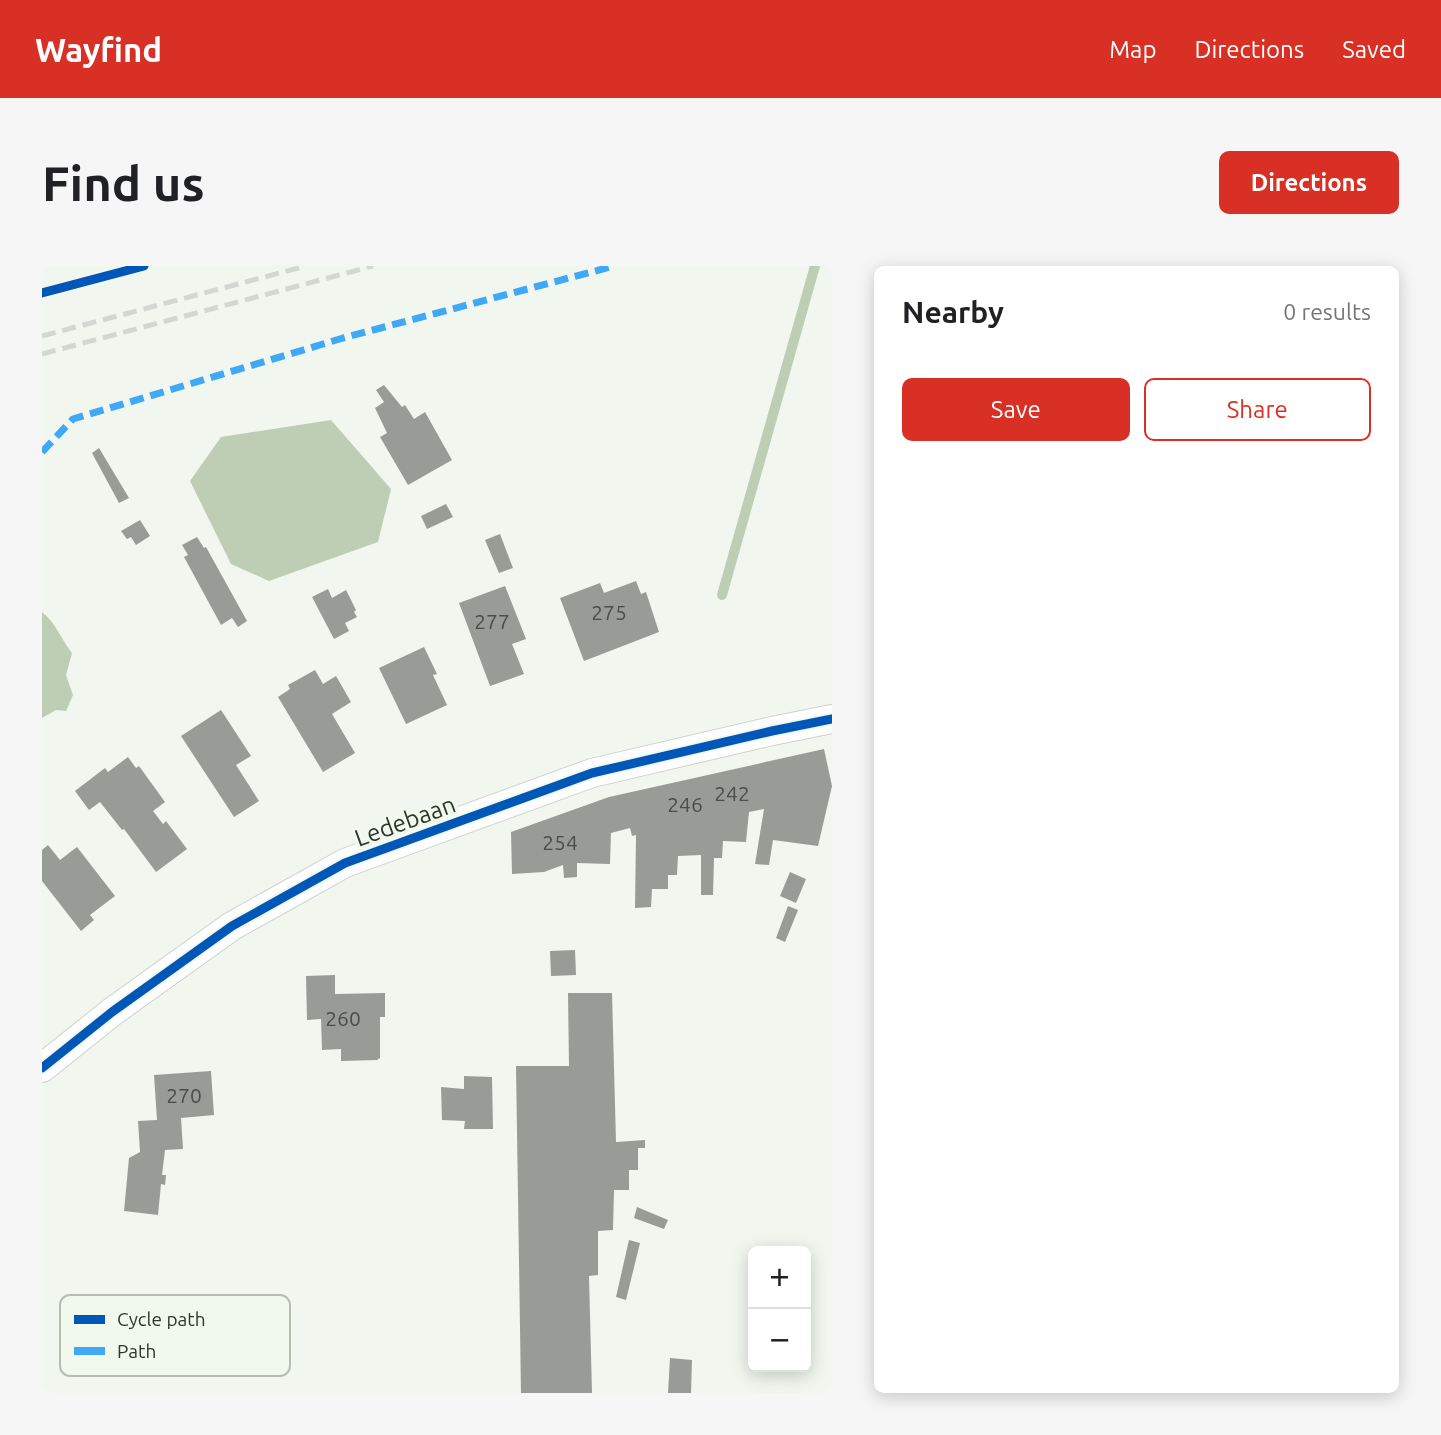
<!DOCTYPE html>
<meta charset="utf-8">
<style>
:root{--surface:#fff;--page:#f6f6f6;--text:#202124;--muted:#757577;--line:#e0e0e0;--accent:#d93025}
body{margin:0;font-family:Ubuntu,sans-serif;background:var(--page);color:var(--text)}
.controls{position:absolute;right:21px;bottom:21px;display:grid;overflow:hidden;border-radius:10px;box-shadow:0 4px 18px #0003}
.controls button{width:63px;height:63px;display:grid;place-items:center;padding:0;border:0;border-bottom:2px solid var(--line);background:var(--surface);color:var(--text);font:35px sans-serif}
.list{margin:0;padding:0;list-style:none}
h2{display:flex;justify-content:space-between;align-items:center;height:91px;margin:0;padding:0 28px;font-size:30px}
h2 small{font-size:23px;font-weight:400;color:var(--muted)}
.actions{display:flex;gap:14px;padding:21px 28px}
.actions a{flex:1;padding:16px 0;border:2px solid var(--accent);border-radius:10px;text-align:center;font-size:24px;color:var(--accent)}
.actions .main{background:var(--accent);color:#fff}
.map{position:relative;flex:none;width:790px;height:1127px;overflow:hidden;border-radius:10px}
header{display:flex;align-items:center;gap:42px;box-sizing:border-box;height:98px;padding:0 35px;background:var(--accent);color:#fff}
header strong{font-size:33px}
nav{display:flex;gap:38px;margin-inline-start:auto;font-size:24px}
.intro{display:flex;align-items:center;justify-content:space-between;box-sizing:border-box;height:168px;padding:0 42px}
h1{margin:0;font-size:49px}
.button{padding:18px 32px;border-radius:10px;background:var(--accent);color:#fff;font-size:24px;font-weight:700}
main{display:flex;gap:42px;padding:0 42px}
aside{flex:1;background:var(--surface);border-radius:10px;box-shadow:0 4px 18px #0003}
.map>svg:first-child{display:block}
</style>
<header>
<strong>Wayfind</strong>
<nav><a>Map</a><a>Directions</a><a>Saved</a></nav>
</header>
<div class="intro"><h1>Find us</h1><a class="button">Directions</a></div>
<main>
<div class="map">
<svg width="790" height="1127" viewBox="0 0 790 1127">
<rect width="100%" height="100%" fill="#f1f6ef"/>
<g fill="#beceb4">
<path d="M289 154 349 223 336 276 227 315 189 298 148 215 179 171Z"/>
<path d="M0 346C14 357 19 373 30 387L24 409 31 429 24 445 14 444 0 452Z"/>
</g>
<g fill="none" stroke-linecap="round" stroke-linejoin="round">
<path stroke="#beceb4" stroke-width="10" d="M680 329 773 0"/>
</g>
<g fill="#989c97">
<path d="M342 119 360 141 363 139 372 153 383 146 410 194 366 219 338 171 345 167 333 142 342 136 334 124Z"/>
<path d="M57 182 87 232 77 237 50 187Z"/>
<path d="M404 238 411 251 385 263 379 250Z"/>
<path d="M98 254 108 270 94 279 89 271 85 273 79 265Z"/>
<path d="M458 268 471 302 457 307 443 274Z"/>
<path d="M155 271 162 282 164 281 205 355 196 361 190 352 179 359 142 291 146 289 140 279Z"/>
<path d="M594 315 599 328 604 326 617 366 542 395 518 332 558 317 562 327Z"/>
<path d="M463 320 484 373 470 378 482 408 448 420 417 337Z"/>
<path d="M286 323 290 332 304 324 314 344 312 346 315 351 303 357 307 365 292 373 270 331Z"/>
<path d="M382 381 395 408 391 409 405 439 364 458 337 402Z"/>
<path d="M273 404 281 418 294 410 309 436 290 448 313 487 281 506 236 431 248 423 246 419Z"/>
<path d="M179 444 209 490 194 499 217 535 192 551 139 470Z"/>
<path d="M782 483 790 520 776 580 731 574 727 599 713 598 722 543 707 546 704 576 681 575 680 592H672L671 629H659V589L636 590 635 609H626V623H610L609 641 593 642 594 569 590 570 588 562 569 567 568 598 535 597V611L522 612 521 599 502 606 470 608 469 566 567 531Z"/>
<path d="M86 491 94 502 97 500 123 536 111 545 121 558 124 555 145 583 114 606 82 563 80 564 58 536 47 544 33 525 63 502 66 506Z"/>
<path d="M6 579 18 594 35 581 73 630 48 649 52 654 39 665 0 615V584Z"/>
<path d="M748 606 764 613 754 637 738 630Z"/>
<path d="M746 640 756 644 743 676 734 672Z"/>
<path d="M533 684 534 709 509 710 508 685Z"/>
<path d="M293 709V728L343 727V751H338V792L335 794 299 795V783L280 784 279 753 265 754 264 710Z"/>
<path d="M526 727H570L574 876 603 874V882H596V904H587V924H572L571 964 556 965V1009L547 1010 550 1127H479L474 800H527Z"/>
<path d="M169 805 172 849 139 852 141 883 123 884 120 909H124L123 919 119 918 116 949 82 945 87 892 98 886 96 855 115 854 112 809Z"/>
<path d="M422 810 450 811 451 863H422L423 855 400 854 399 821 422 823Z"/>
<path d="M595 941 626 954 622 963 592 952Z"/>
<path d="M587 974 598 977 584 1034 574 1031Z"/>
<path d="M628 1092 650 1094 649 1127H626Z"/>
</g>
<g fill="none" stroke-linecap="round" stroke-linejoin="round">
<g stroke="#ced2cd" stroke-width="30">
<path id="street" d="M0 802 70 746 190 660 303 597 550 507 730 465 790 453"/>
</g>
<use href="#street" stroke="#fdfefd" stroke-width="28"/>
<g stroke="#d4d6d3" stroke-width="5" stroke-dasharray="14 7" stroke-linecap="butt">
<path d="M0 70 264 0"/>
<path d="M0 88 331 0"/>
</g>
<path stroke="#3fa9f5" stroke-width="7" stroke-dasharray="14 7" stroke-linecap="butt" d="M0 186 31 153 301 72 572 0"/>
<g stroke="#f0f9ec" stroke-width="13">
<g id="cycleway">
<path d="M0 27 102 0"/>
<path d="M0 802 70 746 190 660 303 597 550 507 730 465 790 453"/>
</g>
</g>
<use href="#cycleway" stroke="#0057b8" stroke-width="9"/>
</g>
<g text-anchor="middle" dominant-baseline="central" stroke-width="7" stroke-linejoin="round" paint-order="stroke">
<g font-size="21" fill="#4a4d48">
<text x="567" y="346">275</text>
<text x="450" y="355">277</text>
<text x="690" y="527">242</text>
<text x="643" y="538">246</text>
<text x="518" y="576">254</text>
<text x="301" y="752">260</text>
<text x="142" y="829">270</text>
</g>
<g font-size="24" fill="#30332e" stroke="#f0f9ec">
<text transform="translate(363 555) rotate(-20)">Ledebaan</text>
</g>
</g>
<rect x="18" y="1029" width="230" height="81" rx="10" fill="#f0f9ec" stroke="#b6beb3" stroke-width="2"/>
<rect x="32" y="1049" width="31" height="9" fill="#0057b8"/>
<rect x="32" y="1081" width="31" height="8" fill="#3fa9f5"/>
<g font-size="19" fill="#30332e">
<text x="75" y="1060">Cycle path</text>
<text x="75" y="1092">Path</text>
</g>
</svg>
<div class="controls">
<button>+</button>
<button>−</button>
</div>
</div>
<aside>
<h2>Nearby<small>0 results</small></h2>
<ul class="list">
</ul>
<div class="actions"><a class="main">Save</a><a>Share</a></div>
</aside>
</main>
